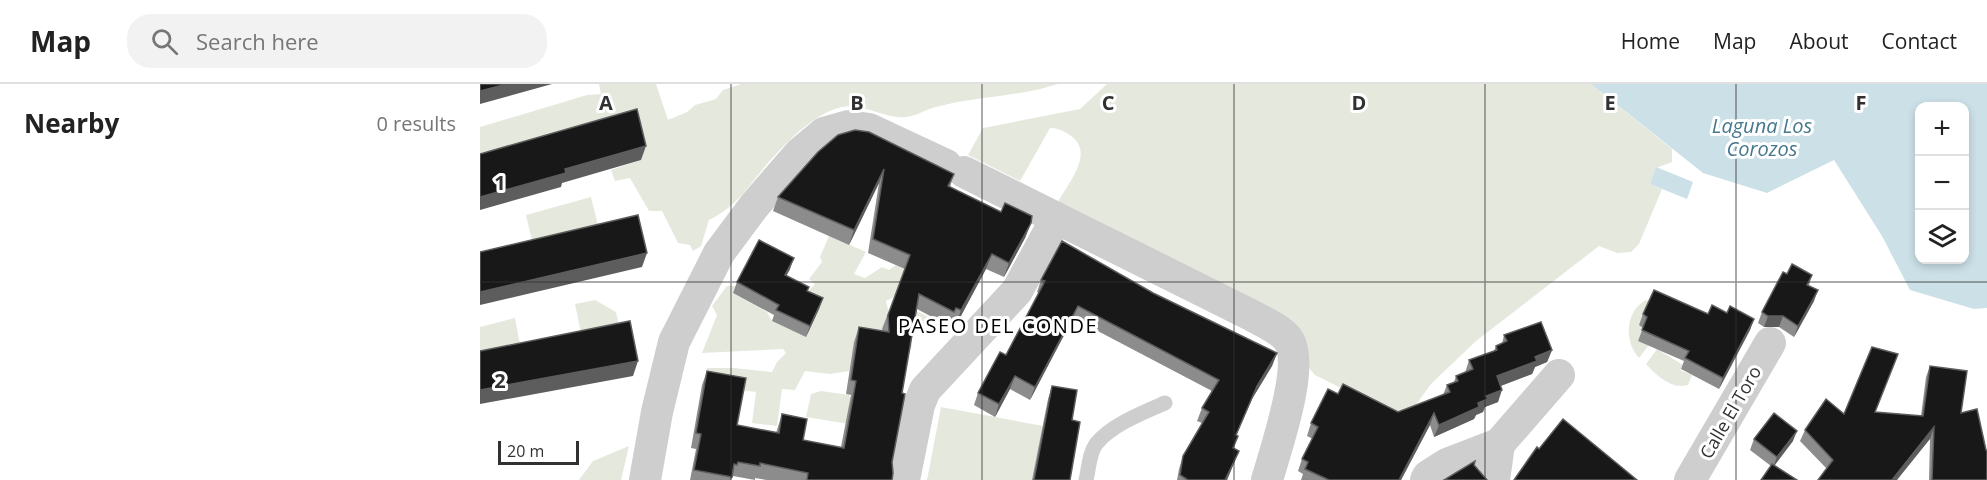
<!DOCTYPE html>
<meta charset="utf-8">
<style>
:root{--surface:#fff;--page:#f2f2f2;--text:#222;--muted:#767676;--line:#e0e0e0}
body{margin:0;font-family:"Open Sans",sans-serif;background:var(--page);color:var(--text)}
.controls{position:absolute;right:18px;top:18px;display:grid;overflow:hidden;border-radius:12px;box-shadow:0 3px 9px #0003}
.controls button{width:54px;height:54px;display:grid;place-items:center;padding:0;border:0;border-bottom:2px solid var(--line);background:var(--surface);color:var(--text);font:30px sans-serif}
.scale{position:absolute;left:18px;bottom:15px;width:81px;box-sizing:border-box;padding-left:6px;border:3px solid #313131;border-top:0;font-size:16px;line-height:21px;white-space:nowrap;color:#313131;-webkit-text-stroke:4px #fff;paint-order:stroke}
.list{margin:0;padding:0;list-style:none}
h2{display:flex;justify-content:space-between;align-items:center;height:78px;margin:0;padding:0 24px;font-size:26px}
h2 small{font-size:20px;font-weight:400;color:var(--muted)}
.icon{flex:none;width:33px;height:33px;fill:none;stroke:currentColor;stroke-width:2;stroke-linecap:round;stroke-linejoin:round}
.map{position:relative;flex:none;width:1507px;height:396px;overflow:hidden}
header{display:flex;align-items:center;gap:36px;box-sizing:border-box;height:84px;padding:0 30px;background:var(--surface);border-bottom:2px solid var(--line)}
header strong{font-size:28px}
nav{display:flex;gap:33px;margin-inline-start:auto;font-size:21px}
.search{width:420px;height:54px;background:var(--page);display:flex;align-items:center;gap:15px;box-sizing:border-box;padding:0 21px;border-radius:24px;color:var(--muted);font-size:22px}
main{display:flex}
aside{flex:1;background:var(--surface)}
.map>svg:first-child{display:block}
</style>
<header>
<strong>Map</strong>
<div class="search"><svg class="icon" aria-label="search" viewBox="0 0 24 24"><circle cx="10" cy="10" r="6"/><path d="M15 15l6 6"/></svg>Search here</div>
<nav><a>Home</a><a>Map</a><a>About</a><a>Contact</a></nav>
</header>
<main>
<aside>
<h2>Nearby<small>0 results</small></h2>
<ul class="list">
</ul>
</aside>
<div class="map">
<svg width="1507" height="396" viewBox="0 0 1507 396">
<rect width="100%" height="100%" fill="#fff"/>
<g fill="#e5e9dd">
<path d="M119 0H176L188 36 207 28 215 21 236 15 243 6 261 0H578C539 13 497 12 456 23 446 25 437 32 426 33 400 35 381 15 355 25 327 35 301 64 282 86 265 107 254 124 229 136L221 162 213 167 210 161 198 159 182 127H169L150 94 135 97 131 86 161 76 0 83V43L107 11 121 10Z"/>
<path d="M627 0H1111L1192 65V78L1176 84 1170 100 1182 105 1159 160 1151 168 1137 169 1119 162 996 257 951 300 925 336 835 291 829 284 827 264 578 118C588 99 615 69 591 52 584 47 578 44 570 44L540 97 488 71 503 44 600 25Z"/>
<path d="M111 113 121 153 55 169 46 131Z"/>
<path d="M349 152 386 168 374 190 385 194 402 183 409 186 416 181 425 185 430 177 416 212 406 217 411 237 432 260 431 266 398 262 369 287 350 290 325 287 315 306 302 305 297 342 272 339 276 308 224 301 227 284H255L292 288 297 278 306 269 303 265 222 269 237 231 232 222 247 202H256L253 209 287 228 292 237 311 246 306 230 335 200 329 195 342 178 340 173Z"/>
<path d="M115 216 136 228 141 252 103 259 95 220Z"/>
<path d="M1166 216 1170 217 1164 243 1169 261 1159 274C1144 258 1145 227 1166 216Z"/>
<path d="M432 225 472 244 468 248 454 243 451 239 447 242 440 241V238L428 233Z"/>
<path d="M35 234 42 271 0 279V243Z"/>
<path d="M1177 265 1203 281 1200 286 1212 291 1208 301C1192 306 1176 291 1166 280Z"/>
<path d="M341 307 369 311 371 314 369 340 326 333 331 310Z"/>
<path d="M461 323 563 342 552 396H447Z"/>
<path d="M149 362 141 396H99L113 377Z"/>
</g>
<g fill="#cce0e8" fill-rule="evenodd">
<path d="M1111 0H1507V224L1494 225 1430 206 1402 152 1354 76 1287 109 1223 89ZM1484 22V176H1440V22Z"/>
<path d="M1176 83 1213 98 1207 115 1170 100Z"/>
</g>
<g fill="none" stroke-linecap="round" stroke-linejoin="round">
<path stroke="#cecece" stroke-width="15" d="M606 396C609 384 609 370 616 360 631 341 664 328 685 319"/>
<g stroke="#cecece" stroke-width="32">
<path d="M484 88 771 231C783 238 798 244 807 254 827 278 795 367 787 396"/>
<path d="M165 396 177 328 194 258 239 169 274 122 320 69 344 49 369 42 389 45 466 81"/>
<path d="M424 396 439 321 445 306 537 207 576 135"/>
<path d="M946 396 948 392 967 380 1019 360 1079 291"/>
<path d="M1014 396 1019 360"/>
<path d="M1210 396 1290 259"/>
</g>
</g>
<g fill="#8c8c8c">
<path d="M338 68 474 90 470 103 521 128 551 139 545 154 524 193 506 185 476 241 471 238 469 242 437 225 422 309 412 378V396H287L275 394V396L253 392 251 396H210L216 365 211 364 222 301 227 287 257 341 296 349 302 330 323 356 361 363 371 311 366 310 374 258 379 243 403 247 402 245 425 185 388 169 399 99 369 161 293 127 298 113Z"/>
<path d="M310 185 306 192 328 207 343 214 339 225 326 253 292 237 294 231 253 209 257 198Z"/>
<path d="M1307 190 1332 191 1329 201 1334 217 1314 253 1299 243H1284L1278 239 1282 228Z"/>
<path d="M561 196 673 209 797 269 792 282 772 315 756 351 754 364 759 367 747 396H697L699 385 703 372 722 339 717 337 722 324 732 307 593 234 550 316 530 305 515 333 494 321 498 309 526 271 559 209 557 208Z"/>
<path d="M1247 229 1274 235 1270 246 1239 305 1201 285 1204 277 1158 257 1163 244 1159 241 1163 230Z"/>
<path d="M1024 251 1072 266 1067 278 1055 283 1052 290 1021 302 1018 318 1005 323 1003 328 996 331 994 335 954 353 950 341 921 396H821L823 390 818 387 822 375 833 355 827 352 831 339 858 310 918 328 963 311 967 301 974 298 976 292 985 289 989 276 1014 267 1016 262 1022 260Z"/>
<path d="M1450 282 1481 329 1507 396H1449L1450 355 1347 385 1320 357 1325 346 1364 330 1395 328 1441 332 1446 293Z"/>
<path d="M572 302 592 336 590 396H552L568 315Z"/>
<path d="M1274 355 1313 357 1295 381 1291 382 1270 366Z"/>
</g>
<g fill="#5d5d5d">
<path d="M27 0H72L0 20V7Z"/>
<path d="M166 62 161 76 82 99 81 103 0 126V113L85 85Z"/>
<path d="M404 85 399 99 369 161 374 146Z"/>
<path d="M551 139 545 154 524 193 529 179Z"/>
<path d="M167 169 162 183 0 221V208Z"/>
<path d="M512 170 506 185 476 241 481 226Z"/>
<path d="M314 174 310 185 301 202 305 191Z"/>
<path d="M1338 206 1334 217 1314 253 1318 242Z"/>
<path d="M343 214 339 225 326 253 330 242Z"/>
<path d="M598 222 593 234 550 316 555 303Z"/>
<path d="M1288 232H1303L1299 243H1284Z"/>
<path d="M1274 235 1270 246 1239 305 1243 294Z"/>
<path d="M1072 266 1067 278 1055 283 1052 290 1012 305 1017 292Z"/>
<path d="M797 269 792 282 772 315 751 363 777 302Z"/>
<path d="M158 277 153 292 0 320V306Z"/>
<path d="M535 292 530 305 515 333 519 320Z"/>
<path d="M1022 306 1018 318 1005 323 1003 328 996 331 994 335 954 353 959 341 998 319 1006 312Z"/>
<path d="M954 329 950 341 921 396H919Z"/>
<path d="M1454 343 1450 355 1417 396H1412Z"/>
<path d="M1317 347 1313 357 1293 383 1297 373Z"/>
<path d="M759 367 747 396H745Z"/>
</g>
<g fill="#181818" stroke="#5d5d5d" stroke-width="1.5">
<path d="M0 0H27L0 7Z"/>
<path d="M157 25 166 62 85 85 86 89 0 113V70Z"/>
<path d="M375 46 389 48 474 90 468 102 521 128 525 119 552 132 551 139 529 179 512 170 481 226 476 224 474 228 439 210 422 309 425 310 412 378 413 389 412 396H327L328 389 280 379V382L258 378 257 381 254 380 252 393 214 386 221 350 216 349 227 287 266 294 257 341 299 349 302 330 327 335 323 356 364 364 376 297 371 296 379 243 409 248 408 231 430 171 393 155 404 85 374 146 298 113 338 68 358 51Z"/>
<path d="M158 131 167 169 0 208V168Z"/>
<path d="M279 156 314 174 305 191 329 203 327 207 343 214 330 242 296 226 299 221 257 198Z"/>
<path d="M582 157 673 209 797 269 777 302 756 351 758 352 753 364 759 367 745 396H708L700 391 703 372 729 328 722 324 739 296 598 222 555 303 535 292 519 320 498 309 520 268 526 271 565 197 561 196Z"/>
<path d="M1312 180 1332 191 1327 201 1338 206 1318 242 1303 232H1288L1282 228 1303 188 1307 190Z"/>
<path d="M1174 206 1228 230 1232 221 1247 229 1250 222 1274 235 1243 294 1205 274 1209 267 1162 246 1167 233 1163 230Z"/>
<path d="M150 237 158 277 0 306V267Z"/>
<path d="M1061 238 1072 266 1055 273 1057 277 1017 292 1022 306 1006 312 1008 315 998 319 999 323 959 341 954 329 919 396H849L825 385 828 378 822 375 838 343 831 339 848 305 858 310 863 300 918 328 970 308 967 301 978 297 976 292 993 285 989 276 1017 266 1016 262 1027 257 1024 251Z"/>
<path d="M1392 263 1418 270 1395 328 1443 332 1450 282 1487 287 1481 329 1497 325 1506 366H1507V396H1452L1454 343 1412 396H1338L1353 376 1325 346 1346 315 1364 330Z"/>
<path d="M572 302 597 306 592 336 600 338 590 396H554Z"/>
<path d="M1294 329 1317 347 1297 373 1274 355Z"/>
<path d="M1083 335 1157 396H1034L1057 363 1059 365Z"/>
<path d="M995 377 994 381 1007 396H964Z"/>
<path d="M1292 380 1317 396H1281Z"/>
</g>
<path fill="none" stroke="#313131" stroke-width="1.5" stroke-opacity="0.55" d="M251 0V396M502 0V396M754 0V396M1005 0V396M1256 0V396M0 198H1507"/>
<g text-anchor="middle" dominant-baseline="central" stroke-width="6" stroke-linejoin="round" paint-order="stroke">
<g font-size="18" fill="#313131" stroke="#fff">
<text transform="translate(1250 328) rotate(-60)">Calle El Toro</text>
</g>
<g font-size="20" font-style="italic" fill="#46778c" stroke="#fff">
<text x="1282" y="41">Laguna Los<tspan x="1282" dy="23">Corozos</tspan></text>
</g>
<g font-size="20" letter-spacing="1.5" fill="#000" stroke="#fff">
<text x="518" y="241">PASEO DEL CONDE</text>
</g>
</g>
<g font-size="20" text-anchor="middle" font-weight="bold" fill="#313131" stroke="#fff" stroke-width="6" stroke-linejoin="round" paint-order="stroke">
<text x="126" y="26">A</text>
<text x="377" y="26">B</text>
<text x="628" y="26">C</text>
<text x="879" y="26">D</text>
<text x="1130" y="26">E</text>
<text x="1381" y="26">F</text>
<text x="20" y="106">1</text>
<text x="20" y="304">2</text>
</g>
</svg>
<div class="controls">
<button>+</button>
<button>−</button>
<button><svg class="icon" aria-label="layers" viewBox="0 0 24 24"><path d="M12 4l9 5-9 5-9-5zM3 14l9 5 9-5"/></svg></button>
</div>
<div class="scale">20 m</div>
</div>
</main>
